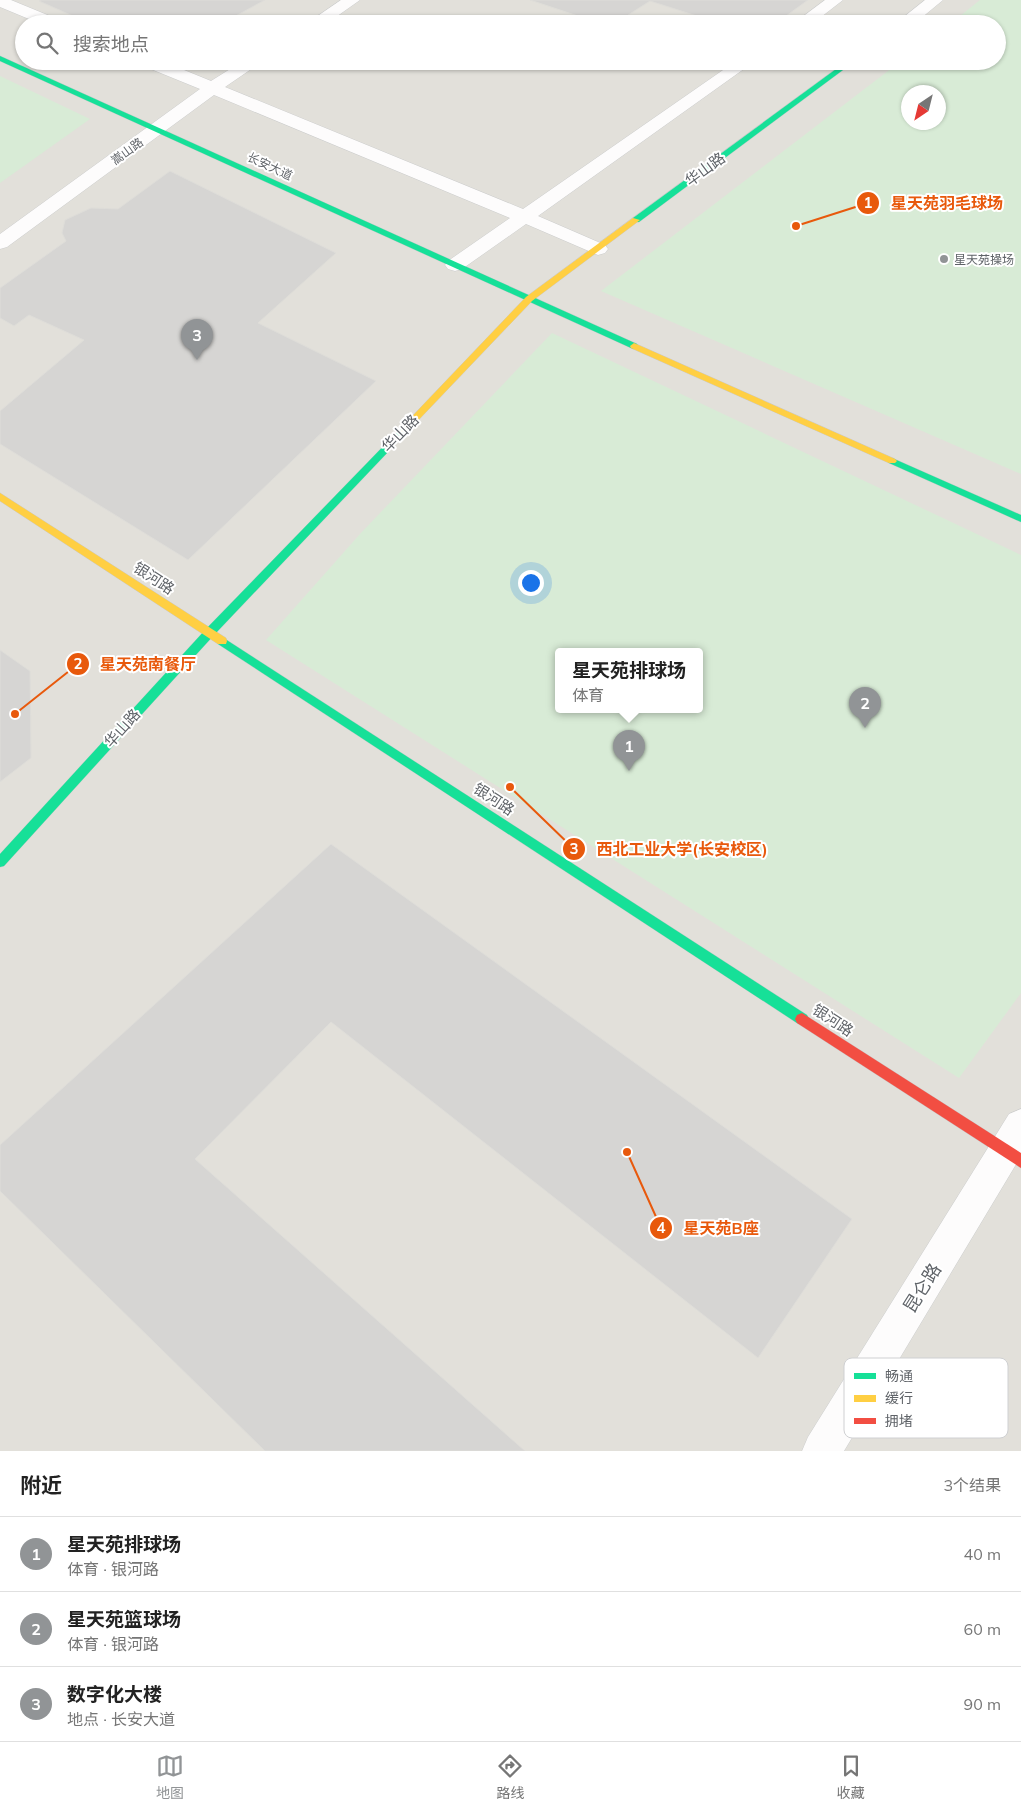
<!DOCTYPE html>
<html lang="zh">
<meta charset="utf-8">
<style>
:root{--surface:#fff;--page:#f2f2f2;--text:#222;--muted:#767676;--line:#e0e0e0;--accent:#919496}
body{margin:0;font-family:Mulish,"Noto Sans SC",sans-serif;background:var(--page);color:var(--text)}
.compass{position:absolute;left:901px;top:85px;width:45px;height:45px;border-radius:50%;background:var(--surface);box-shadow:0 1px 4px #0004;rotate:215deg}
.you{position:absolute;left:530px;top:582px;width:18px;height:18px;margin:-12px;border:4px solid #fff;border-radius:50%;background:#1a73e8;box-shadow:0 0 0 8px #1a73e833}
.badge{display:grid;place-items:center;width:32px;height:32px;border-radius:50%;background:var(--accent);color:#fff;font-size:16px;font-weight:700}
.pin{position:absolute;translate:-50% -41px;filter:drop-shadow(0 1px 2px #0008)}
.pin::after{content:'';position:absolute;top:26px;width:18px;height:15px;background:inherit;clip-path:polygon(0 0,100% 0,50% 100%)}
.popup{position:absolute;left:555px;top:648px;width:148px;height:65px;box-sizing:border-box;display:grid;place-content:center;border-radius:5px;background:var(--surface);filter:drop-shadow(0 1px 4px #0005);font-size:16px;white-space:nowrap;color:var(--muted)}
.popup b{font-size:19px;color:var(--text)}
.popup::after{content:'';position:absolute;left:50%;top:100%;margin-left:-10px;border:10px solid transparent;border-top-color:var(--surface)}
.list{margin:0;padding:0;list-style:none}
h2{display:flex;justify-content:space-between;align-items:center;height:65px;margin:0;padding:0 20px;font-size:21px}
h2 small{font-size:16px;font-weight:400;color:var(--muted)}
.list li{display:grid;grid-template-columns:32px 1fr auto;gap:15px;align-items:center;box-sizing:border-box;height:75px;padding:0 20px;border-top:1px solid var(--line)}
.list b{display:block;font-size:19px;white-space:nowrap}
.list p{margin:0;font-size:16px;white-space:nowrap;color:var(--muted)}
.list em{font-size:16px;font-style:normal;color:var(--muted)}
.icon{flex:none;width:28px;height:28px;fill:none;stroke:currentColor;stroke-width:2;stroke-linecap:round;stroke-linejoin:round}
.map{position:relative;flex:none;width:1021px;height:1451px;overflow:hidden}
.search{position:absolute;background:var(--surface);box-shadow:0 1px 4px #0004;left:15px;right:15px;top:15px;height:55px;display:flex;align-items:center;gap:12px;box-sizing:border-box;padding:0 18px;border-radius:28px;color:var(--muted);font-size:19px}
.sheet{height:290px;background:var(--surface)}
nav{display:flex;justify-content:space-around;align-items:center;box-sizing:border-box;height:70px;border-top:1px solid var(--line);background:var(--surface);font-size:14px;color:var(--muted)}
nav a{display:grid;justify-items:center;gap:2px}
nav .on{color:var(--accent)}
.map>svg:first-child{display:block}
</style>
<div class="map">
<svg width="1021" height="1451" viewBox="0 0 1021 1451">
<rect width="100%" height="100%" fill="#efeeea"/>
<path fill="#e2e0da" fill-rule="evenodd" d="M0 0H1021V1451H0ZM24 24H997V61H24ZM908 92H938V122H908ZM559 652H699V710H559Z"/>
<g fill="#d8ebd6" fill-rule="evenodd">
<path d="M980 0H1021V474L601 291 901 61H997V24H950ZM938 92V122H908V92Z"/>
<path d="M0 76 90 119 0 183Z"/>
<path d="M552 333 1021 555V993L959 1078 266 640 360 534ZM699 652V710H559V652Z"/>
</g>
<g fill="#d6d5d3" stroke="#deddd9">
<path d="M41 0H265L221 24H91L39 1Z"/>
<path d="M530 0H808L775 24H722L650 1 614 24H602Z"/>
<path d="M170 171 336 253 258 323 376 381 188 560 0 444V411L84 340 29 315 14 326 0 318V288L66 241 62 233 65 220 91 208 118 209Z"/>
<path d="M0 650 30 671 31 758 0 782Z"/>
<path d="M331 844 852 1219 758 1358 331 1022 195 1159 525 1451H265L0 1191V1145Z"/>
</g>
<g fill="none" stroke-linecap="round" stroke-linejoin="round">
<g stroke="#cbcccc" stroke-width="1">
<g id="street">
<path d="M0 0H11L62 21 64 24H41L0 7Z"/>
<path d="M341 0H360L326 24H306Z"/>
<path d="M825 0H843L812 24H793Z"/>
<path d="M925 0H943L914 24H895Z"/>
<path d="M139 61H162L211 81 243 61H263L225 87 523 209 736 61H755L538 216 605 245 608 249 605 253 598 255 526 224 462 269 455 271 448 269 445 265 448 261 510 218 214 95 7 247 0 249V234L200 89 141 65Z"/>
<path d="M1021 1109V1156L844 1451H802L808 1437 1009 1114Z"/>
</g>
</g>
<g stroke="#cacacb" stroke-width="1">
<g id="fast">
<path d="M0 56 637 344 638 346 634 349 631 348 0 61Z"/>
<path d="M847 61H855L639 222H633V218Z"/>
<path d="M404 427 407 428V432L214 635 4 866 0 867V854L206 629 401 428Z"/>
<path d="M892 458 1021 515V522L889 463 887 461Z"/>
<path d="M222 637 807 1015 809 1019 807 1023 802 1025 797 1023 218 644 217 641Z"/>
</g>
</g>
<g stroke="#cacacb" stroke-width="1">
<g id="slow">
<path d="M633 218 640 220 532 301 407 432H401V428L526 297Z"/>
<path d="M634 343 895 459 897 461 895 463H889L631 348 630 346Z"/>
<path d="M0 493 226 638 227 641 226 644H218L0 501Z"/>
</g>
</g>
<g stroke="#cacacb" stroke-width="1">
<path id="jam" d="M802 1013 1021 1153V1168L797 1023 795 1019 797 1015Z"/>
</g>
<use href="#street" fill="#fdfcfc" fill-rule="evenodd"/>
<use href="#fast" fill="#16e098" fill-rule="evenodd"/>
<use href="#slow" fill="#ffcf43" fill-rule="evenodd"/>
<use href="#jam" fill="#f24e42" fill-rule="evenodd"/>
</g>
<circle fill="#919496" stroke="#fff" stroke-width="2" cx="944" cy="259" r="5"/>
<g text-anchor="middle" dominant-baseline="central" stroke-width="4" stroke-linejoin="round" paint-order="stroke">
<g font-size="12" fill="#5f6368" stroke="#fff">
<text transform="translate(127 151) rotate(-36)">嵩山路</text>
<text transform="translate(270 166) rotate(25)">长安大道</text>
</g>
<g font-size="12" fill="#5f6368" stroke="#fff" text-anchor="start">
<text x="954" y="259">星天苑操场</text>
</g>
<g font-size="15" fill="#5f6368" stroke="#fff">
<text transform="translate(705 169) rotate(-36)">华山路</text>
<text transform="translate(400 433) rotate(-46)">华山路</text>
<text transform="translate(154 578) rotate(33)">银河路</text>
<text transform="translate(122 728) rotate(-48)">华山路</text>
<text transform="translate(494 799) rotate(33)">银河路</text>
<text transform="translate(833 1020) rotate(33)">银河路</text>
</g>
<g font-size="18" fill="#5f6368" stroke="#fff">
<text transform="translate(922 1288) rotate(-58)">昆仑路</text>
</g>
</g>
<rect x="844" y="1358" width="164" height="80" rx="8" fill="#fff" stroke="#cfd0d2" stroke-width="1"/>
<rect x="854" y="1373" width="22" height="6" fill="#16e098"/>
<rect x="854" y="1395" width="22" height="7" fill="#ffcf43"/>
<rect x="854" y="1418" width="22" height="6" fill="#f24e42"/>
<g font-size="14" fill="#5f6368">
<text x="885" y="1381">畅通</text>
<text x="885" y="1403">缓行</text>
<text x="885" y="1426">拥堵</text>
</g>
<path fill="none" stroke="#e8590c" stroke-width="2" d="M796 226L868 203M15 714L78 664M510 787L574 849M627 1152L661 1228"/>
<g fill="#e8590c" stroke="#fff" stroke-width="2">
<circle cx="796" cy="226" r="5"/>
<circle cx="15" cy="714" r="5"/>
<circle cx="510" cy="787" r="5"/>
<circle cx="627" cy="1152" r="5"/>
<circle cx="868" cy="203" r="12"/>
<circle cx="78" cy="664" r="12"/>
<circle cx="574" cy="849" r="12"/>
<circle cx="661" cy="1228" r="12"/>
</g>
<g font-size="15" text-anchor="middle" font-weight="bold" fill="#fff">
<text x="868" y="208">1</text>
<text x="78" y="669">2</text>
<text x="574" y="854">3</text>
<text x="661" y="1233">4</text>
</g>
<g font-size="16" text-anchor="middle" font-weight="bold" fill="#e8590c" stroke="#fff" stroke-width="4" stroke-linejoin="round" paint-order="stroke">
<text x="947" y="209">星天苑羽毛球场</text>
<text x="148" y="670">星天苑南餐厅</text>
<text x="682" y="855">西北工业大学(长安校区)</text>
<text x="721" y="1234">星天苑B座</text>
</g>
</svg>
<svg class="compass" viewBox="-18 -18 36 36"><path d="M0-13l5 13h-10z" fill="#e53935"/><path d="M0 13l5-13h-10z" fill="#767676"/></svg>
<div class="you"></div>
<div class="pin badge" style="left:629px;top:771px">1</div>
<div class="popup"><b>星天苑排球场</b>体育</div>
<div class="pin badge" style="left:865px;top:728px">2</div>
<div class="pin badge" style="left:197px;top:360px">3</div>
<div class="search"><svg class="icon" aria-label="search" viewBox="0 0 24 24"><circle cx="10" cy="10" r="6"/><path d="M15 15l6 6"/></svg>搜索地点</div>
</div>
<section class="sheet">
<h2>附近<small>3个结果</small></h2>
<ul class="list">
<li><span class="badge">1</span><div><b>星天苑排球场</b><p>体育 · 银河路</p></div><em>40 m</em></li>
<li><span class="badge">2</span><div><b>星天苑篮球场</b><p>体育 · 银河路</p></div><em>60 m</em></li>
<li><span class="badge">3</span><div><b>数字化大楼</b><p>地点 · 长安大道</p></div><em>90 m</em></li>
</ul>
</section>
<nav>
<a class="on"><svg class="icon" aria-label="map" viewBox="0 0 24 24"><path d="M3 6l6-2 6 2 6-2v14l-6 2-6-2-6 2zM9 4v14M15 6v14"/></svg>地图</a>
<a><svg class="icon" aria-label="directions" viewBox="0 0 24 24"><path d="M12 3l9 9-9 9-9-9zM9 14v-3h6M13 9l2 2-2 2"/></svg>路线</a>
<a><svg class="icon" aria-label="saved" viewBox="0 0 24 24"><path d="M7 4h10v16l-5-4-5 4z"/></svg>收藏</a>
</nav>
